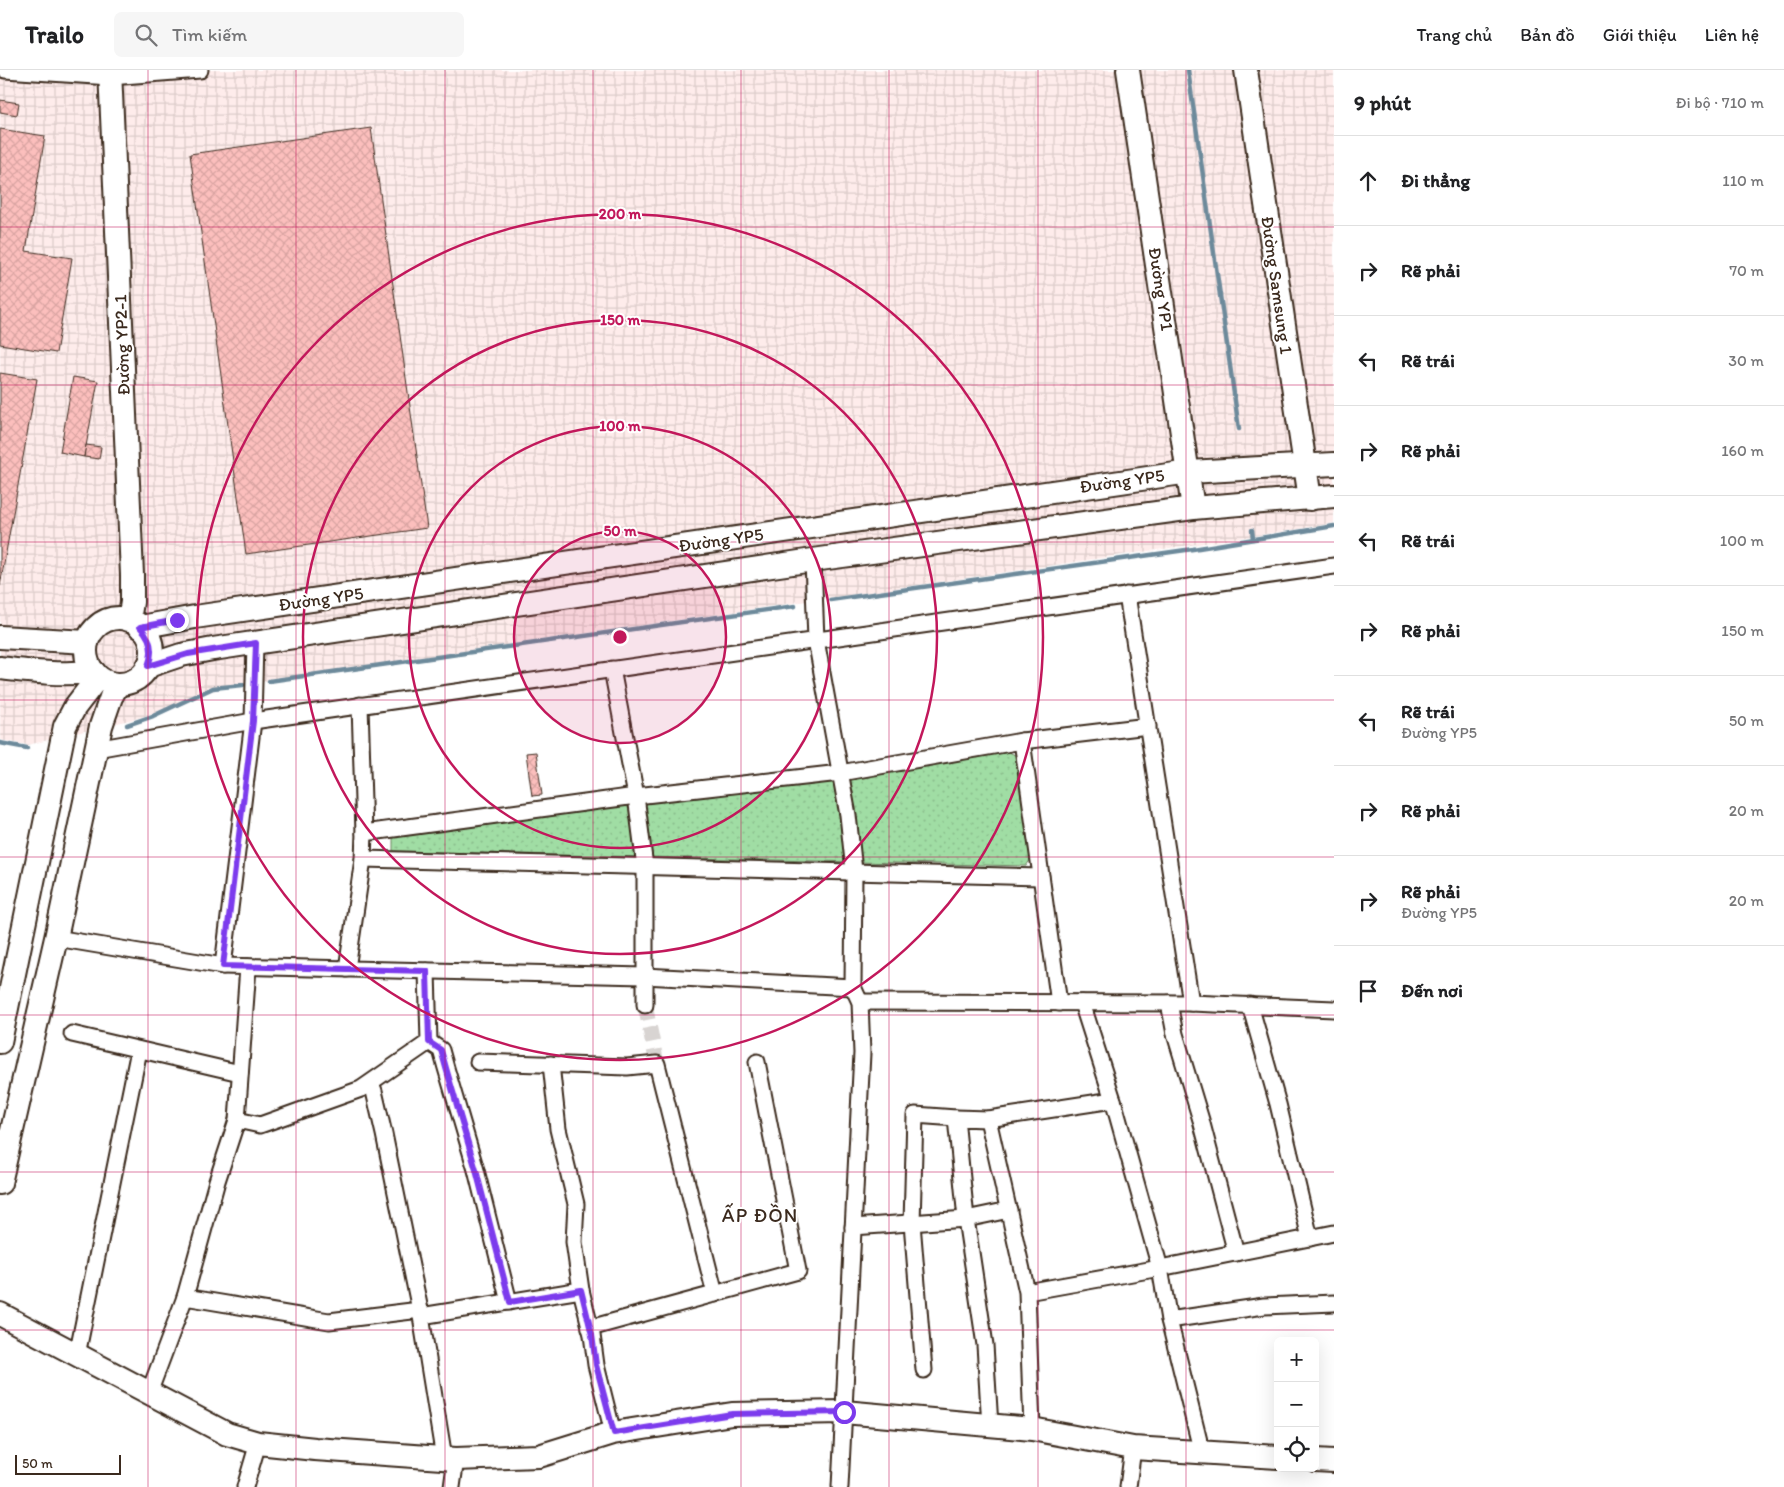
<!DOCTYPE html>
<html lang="vi">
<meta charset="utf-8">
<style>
:root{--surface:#fff;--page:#f6f6f6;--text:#202124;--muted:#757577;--line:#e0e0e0}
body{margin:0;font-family:Itim,sans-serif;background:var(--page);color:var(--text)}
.controls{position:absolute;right:15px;bottom:15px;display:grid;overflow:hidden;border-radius:8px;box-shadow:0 5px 20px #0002}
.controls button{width:45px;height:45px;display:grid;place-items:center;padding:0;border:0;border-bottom:1px solid var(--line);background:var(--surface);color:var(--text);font:25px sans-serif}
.scale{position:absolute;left:15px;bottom:12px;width:106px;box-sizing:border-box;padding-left:5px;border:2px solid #3b2a1e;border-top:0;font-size:14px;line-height:18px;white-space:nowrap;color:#3b2a1e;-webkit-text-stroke:4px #fff;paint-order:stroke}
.stop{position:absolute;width:15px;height:15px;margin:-11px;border:4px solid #7c3aed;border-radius:50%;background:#fff}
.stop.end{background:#7c3aed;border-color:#fff;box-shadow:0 1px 5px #0008}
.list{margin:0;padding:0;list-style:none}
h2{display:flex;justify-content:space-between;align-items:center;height:65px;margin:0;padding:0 20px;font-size:21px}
h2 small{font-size:16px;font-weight:400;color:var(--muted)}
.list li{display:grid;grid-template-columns:32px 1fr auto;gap:15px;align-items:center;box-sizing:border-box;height:90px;padding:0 20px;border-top:1px solid var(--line)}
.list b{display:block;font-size:19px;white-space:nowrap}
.list p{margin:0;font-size:16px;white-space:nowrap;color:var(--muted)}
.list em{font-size:16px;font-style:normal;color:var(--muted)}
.icon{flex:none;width:28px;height:28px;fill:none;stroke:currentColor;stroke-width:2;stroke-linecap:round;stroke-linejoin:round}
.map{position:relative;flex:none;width:1334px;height:1417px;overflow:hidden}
header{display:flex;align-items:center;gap:30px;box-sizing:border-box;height:70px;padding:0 25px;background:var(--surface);border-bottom:1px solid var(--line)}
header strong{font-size:24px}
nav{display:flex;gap:28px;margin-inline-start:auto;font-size:18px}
.search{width:350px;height:45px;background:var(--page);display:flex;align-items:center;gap:12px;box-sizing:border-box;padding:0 18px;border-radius:8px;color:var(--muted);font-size:19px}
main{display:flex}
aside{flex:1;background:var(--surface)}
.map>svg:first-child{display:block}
</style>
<header>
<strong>Trailo</strong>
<div class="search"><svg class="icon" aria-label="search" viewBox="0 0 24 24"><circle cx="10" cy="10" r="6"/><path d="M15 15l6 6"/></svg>Tìm kiếm</div>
<nav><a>Trang chủ</a><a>Bản đồ</a><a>Giới thiệu</a><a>Liên hệ</a></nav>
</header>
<main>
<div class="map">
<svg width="1334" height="1417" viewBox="0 0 1334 1417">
<defs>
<pattern id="industrial-grid" width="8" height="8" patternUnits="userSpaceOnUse" patternTransform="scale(1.25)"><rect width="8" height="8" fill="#feeceb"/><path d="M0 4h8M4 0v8" fill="none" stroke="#dbcbc9"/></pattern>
<pattern id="green-dots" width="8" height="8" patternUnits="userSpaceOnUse" patternTransform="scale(1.25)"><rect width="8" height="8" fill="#a0dda4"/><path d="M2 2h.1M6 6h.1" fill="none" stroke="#8bbe8d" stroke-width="1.8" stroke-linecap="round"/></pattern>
<pattern id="building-cross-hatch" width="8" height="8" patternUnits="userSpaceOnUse" patternTransform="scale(1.25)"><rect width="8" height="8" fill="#fcbfbd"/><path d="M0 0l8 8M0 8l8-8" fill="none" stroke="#d9a4a2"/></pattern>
</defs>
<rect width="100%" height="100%" fill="#fff"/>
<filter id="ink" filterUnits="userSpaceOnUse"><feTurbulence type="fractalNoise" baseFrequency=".02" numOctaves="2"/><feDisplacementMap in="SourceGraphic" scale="10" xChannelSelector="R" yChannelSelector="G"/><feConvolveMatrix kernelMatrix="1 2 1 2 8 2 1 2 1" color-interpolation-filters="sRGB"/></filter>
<g filter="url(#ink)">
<path fill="url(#industrial-grid)" d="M0 0H1334V453L1287 461 287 607 215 620 142 647 28 675 0 670Z"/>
<path fill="url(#green-dots)" stroke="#6e8461" d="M1005 680 1017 686 1033 786 1026 796 393 781V768L420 762 794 714Z"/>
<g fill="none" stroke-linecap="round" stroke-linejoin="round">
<g stroke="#6d8a9b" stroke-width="4.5">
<path d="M1188 0 1239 359"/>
<path d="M1252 460 1253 469"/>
<path d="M830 530 1193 479 1334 456"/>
<path d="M269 611 795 536"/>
<path d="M127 655 153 646 213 618 243 615"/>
<path d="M0 673 27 678"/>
</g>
</g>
<g fill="url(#building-cross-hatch)" stroke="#3b2a1e">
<path d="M0 30 19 33 17 45 0 42Z"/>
<path d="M371 58 427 458 246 484 190 84Z"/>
<path d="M0 59 45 66 26 181 72 188 56 283 0 274Z"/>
<path d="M0 303 37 309 0 516Z"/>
<path d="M73 307 98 311 84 387 60 382Z"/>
<path d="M86 375 101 377 99 389 84 387Z"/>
<path d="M536 682 542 725 532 726 526 683Z"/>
</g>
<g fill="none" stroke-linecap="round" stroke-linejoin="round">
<path stroke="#d8d4d2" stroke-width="15" stroke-dasharray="15 8" stroke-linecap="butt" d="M645 935 657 994"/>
<g stroke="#3b2a1e" stroke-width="19">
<g id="street">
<path d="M5 0 110 7 200 0"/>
<path d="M813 490 816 570 848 745 854 801 853 917 860 932 862 983 840 1417"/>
<path d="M1127 525 1191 933"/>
<path d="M255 573 253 651 223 896 644 906 853 917"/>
<path d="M612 599 636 726 645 797V935"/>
<path d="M1022 671 1059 933"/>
<path d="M96 679 253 651 1334 496"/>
<path d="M364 763 636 726 840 703 1022 671 1148 656"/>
<path d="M363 789 1041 807"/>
<path d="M56 868 223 896"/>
<path d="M248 897 237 1050 260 1055 361 1019 429 972 427 901"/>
<path d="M347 899 363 789 364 763 360 635"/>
<path d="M860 932 1191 933 1334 939"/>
<path d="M1082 933 1113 1030"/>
<path d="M1169 933 1175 964 1201 1050 1236 1183"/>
<path d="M1250 935 1278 1034 1310 1168"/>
<path d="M72 964 240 1003"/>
<path d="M429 972 441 980 446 998 476 1100 509 1232"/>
<path d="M478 992 627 997 657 994 715 1224"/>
<path d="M551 994 558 1059 576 1134 574 1172 581 1220 592 1265 596 1295 613 1363"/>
<path d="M371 1013 374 1021 384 1064 420 1240"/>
<path d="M988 1049 956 1048 966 1149 1009 1140"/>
<path d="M853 1157 966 1149 985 1275 990 1356"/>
<path d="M1027 1222 988 1049 1113 1030 1160 1198 1027 1222 1032 1359"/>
<path d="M185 1227 217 1111 237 1050"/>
<path d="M421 1246 581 1220"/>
<path d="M1169 1250 1160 1198 1334 1163"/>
<path d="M590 1258 798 1201 757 992"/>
<path d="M77 1285 139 980"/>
<path d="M924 1300 912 1153 915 1045 956 1048"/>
<path d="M149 1323 185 1227 329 1251 420 1240 444 1388"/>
<path d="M1202 1383 1169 1250 1264 1236 1334 1233"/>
<path d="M245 1417 258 1373"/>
<path d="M452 1417 456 1389"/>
<path d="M1128 1417 1133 1378"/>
</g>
</g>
<g stroke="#3b2a1e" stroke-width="26">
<g id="secondary">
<path d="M110 0 132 505V532L129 550"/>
<path d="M1128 0 1193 438"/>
<path d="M1246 0 1310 429"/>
<circle cx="119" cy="581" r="33"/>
<path d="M140 557 195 547 1189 402 1334 394"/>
<path d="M0 567 87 572"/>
<path d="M148 596 181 585 213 579 813 490 1193 438 1334 426"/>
<path d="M0 598C34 602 59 605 94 602"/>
<path d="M0 972 65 656 75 637 98 607"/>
<path d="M0 1113 56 868 101 656 111 627 118 614"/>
<path d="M0 1244 227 1364 258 1373 315 1379 456 1389 539 1386 613 1363 732 1344 844 1342 1032 1359 1133 1378 1278 1387"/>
<path d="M1315 1390 1334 1391"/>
</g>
</g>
<use href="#street" stroke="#fff" stroke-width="15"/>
<use href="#secondary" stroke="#fff" stroke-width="22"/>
</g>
</g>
<g fill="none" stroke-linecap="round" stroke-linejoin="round" filter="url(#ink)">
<path stroke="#7c3aed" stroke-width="6" d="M177 550 140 557C151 568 154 581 148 596L188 584 256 573 253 651 223 896 427 901 429 972 441 980 446 998 476 1100 510 1232 581 1220 592 1265 596 1295 614 1363 732 1344 844 1342"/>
</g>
<path fill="none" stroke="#c2185b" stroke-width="1" stroke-opacity="0.55" d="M148 0V1417M296 0V1417M445 0V1417M593 0V1417M741 0V1417M889 0V1417M1038 0V1417M1186 0V1417M0 157H1334M0 315H1334M0 472H1334M0 630H1334M0 787H1334M0 945H1334M0 1102H1334M0 1260H1334"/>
<circle cx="620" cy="567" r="106" fill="#c2185b" fill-opacity=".12"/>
<g fill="none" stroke="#c2185b" stroke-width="2.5">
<circle cx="620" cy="567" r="106"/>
<circle cx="620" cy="567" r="211"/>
<circle cx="620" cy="567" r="317"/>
<circle cx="620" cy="567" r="423"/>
</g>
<g text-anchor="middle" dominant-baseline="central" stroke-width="4" stroke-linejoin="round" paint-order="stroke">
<g font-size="18" fill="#3b2a1e" stroke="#fff">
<text transform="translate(1277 215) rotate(82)">Đường Samsung 1</text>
<text transform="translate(1161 219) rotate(81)">Đường YP1</text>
<text transform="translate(122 275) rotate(-92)">Đường YP2-1</text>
<text transform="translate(1122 411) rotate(-8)">Đường YP5</text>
<text transform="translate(721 470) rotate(-8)">Đường YP5</text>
<text transform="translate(321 529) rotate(-8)">Đường YP5</text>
</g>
<g font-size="20" letter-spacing="1" fill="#3b2a1e" stroke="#fff">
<text x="760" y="1145">ẤP ĐỒN</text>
</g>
</g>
<circle cx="620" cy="567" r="8" fill="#c2185b" stroke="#fff" stroke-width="2.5"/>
<g font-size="15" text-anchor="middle" font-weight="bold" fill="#c2185b" stroke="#fff" stroke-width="4" stroke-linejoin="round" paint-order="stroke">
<text x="620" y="149">200 m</text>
<text x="620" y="255">150 m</text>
<text x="620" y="361">100 m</text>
<text x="620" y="466">50 m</text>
</g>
</svg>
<div class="controls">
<button>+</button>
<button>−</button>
<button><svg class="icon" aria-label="locate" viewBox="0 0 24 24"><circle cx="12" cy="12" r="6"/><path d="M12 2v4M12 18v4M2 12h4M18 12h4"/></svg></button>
</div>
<div class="scale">50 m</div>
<div class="stop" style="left:844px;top:1342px"></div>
<div class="stop end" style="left:177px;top:550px"></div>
</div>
<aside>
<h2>9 phút<small>Đi bộ · 710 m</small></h2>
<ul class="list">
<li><svg class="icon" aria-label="ahead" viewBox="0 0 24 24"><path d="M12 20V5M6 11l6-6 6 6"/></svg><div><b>Đi thẳng</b></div><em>110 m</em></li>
<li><svg class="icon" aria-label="right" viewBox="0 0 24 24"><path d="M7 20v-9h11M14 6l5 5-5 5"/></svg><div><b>Rẽ phải</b></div><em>70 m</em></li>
<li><svg class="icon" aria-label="left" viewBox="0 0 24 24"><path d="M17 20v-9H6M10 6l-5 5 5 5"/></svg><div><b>Rẽ trái</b></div><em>30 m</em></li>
<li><svg class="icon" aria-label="right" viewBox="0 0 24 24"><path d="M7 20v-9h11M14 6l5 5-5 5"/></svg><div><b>Rẽ phải</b></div><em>160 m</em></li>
<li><svg class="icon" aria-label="left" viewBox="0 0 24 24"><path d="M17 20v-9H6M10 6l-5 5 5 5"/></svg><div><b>Rẽ trái</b></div><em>100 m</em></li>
<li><svg class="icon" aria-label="right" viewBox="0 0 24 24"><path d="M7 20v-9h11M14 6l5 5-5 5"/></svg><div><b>Rẽ phải</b></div><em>150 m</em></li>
<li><svg class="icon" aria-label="left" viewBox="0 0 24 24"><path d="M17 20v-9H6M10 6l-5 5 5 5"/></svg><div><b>Rẽ trái</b><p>Đường YP5</p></div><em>50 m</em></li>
<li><svg class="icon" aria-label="right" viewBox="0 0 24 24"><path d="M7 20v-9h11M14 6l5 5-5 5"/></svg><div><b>Rẽ phải</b></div><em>20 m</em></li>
<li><svg class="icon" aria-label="right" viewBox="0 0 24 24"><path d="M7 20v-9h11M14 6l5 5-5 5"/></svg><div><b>Rẽ phải</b><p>Đường YP5</p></div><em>20 m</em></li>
<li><svg class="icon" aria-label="arrive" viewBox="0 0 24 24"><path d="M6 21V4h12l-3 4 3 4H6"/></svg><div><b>Đến nơi</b></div></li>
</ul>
</aside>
</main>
